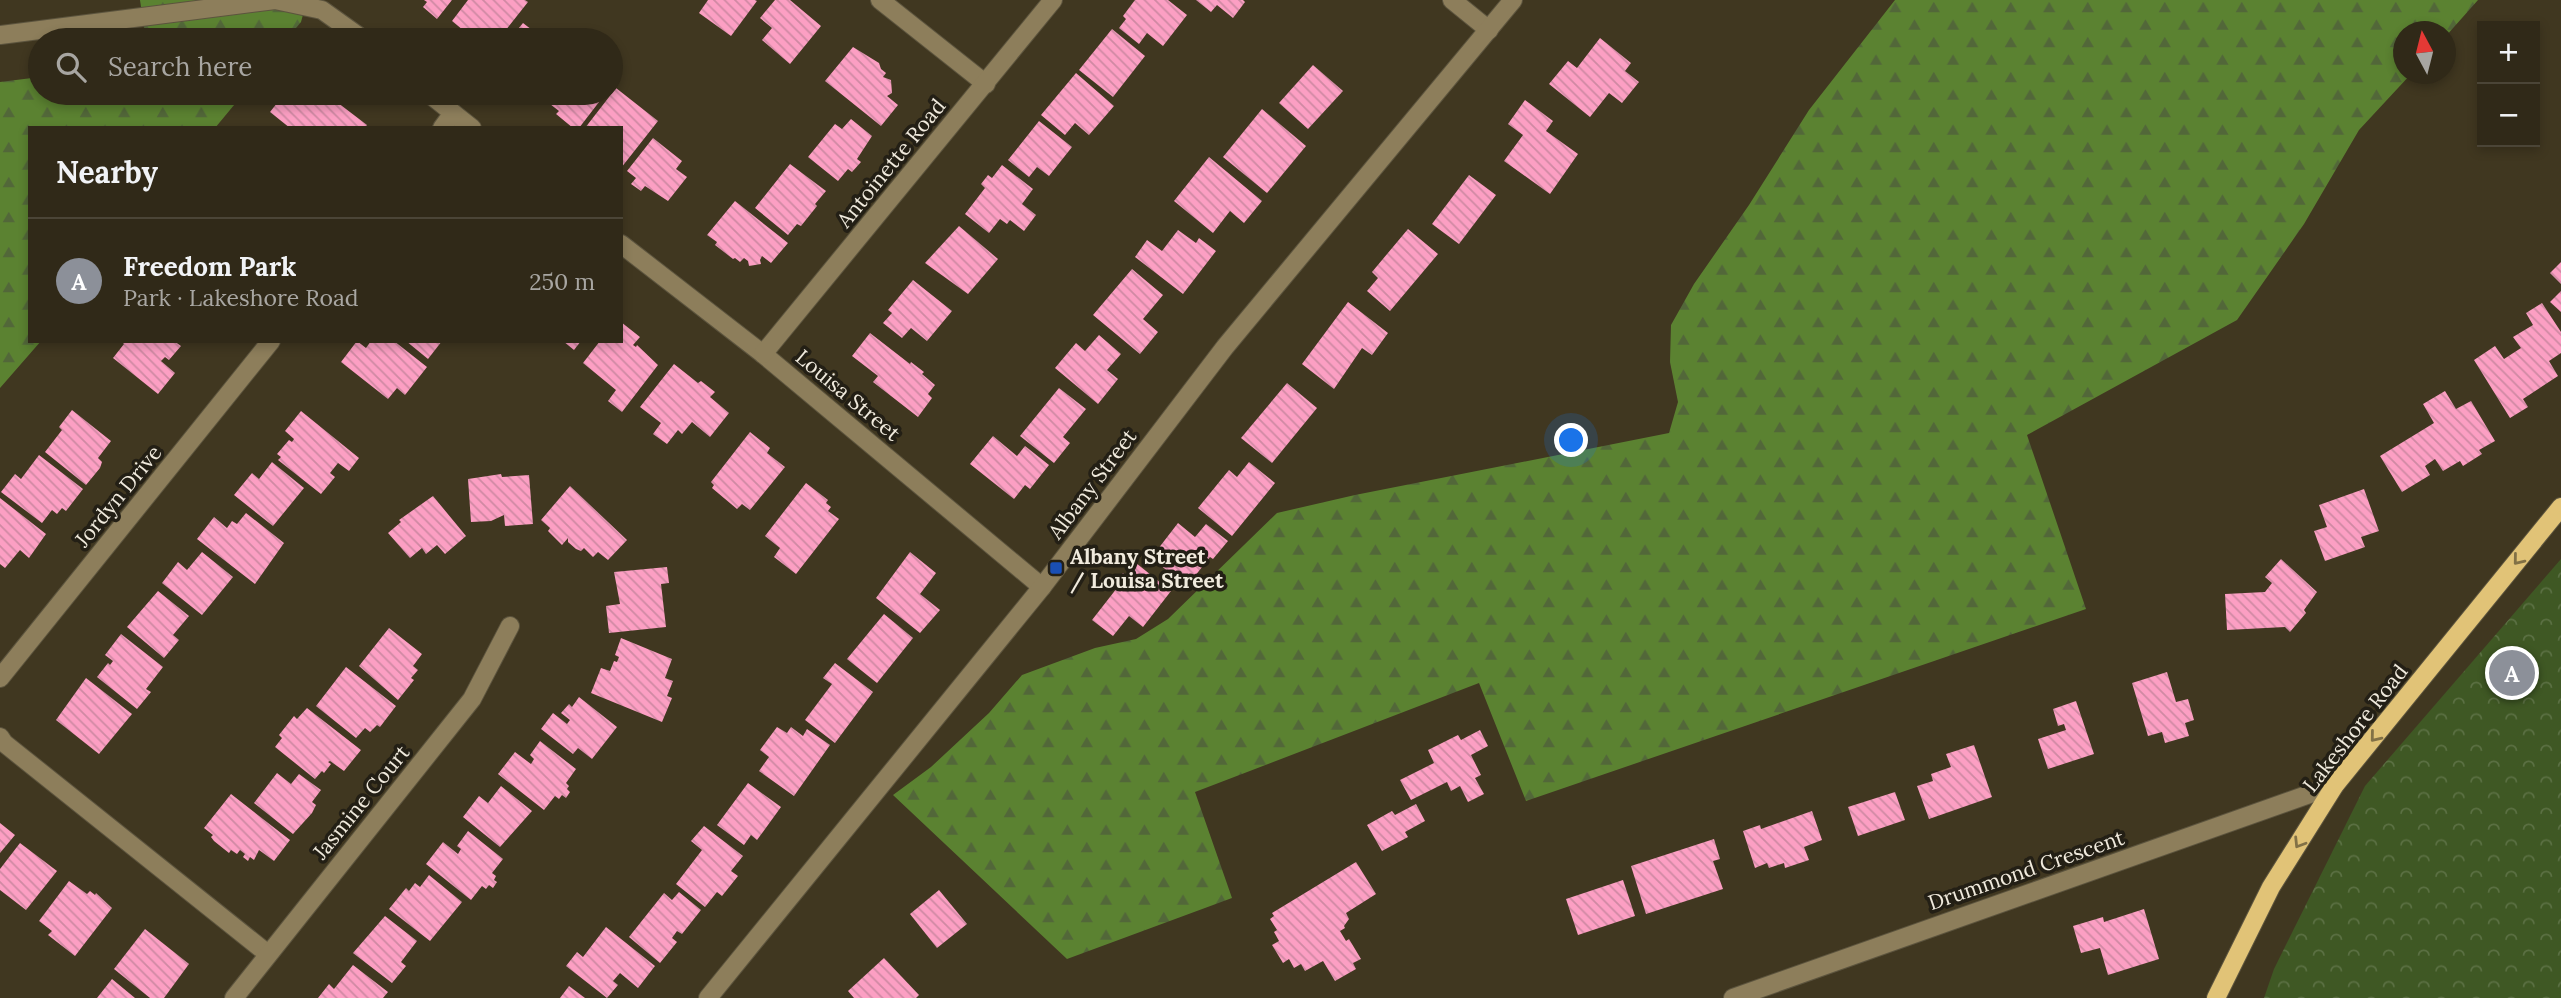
<!DOCTYPE html>
<meta charset="utf-8">
<style>
:root{--surface:#302918;--page:#3c3525;--text:#f1f3f6;--muted:#a8a6a2;--line:#4b4537;--accent:#8c9099}
body{margin:0;font-family:Lora,serif;background:var(--page);color:var(--text)}
.controls{position:absolute;right:21px;top:21px;display:grid;overflow:hidden;border-radius:0px;box-shadow:0 4px 10px #0003}
.controls button{width:63px;height:63px;display:grid;place-items:center;padding:0;border:0;border-bottom:2px solid var(--line);background:var(--surface);color:var(--text);font:35px sans-serif}
.compass{position:absolute;left:2393px;top:21px;width:63px;height:63px;border-radius:50%;background:var(--surface);box-shadow:0 4px 10px #0003;rotate:353deg}
.you{position:absolute;left:1572px;top:441px;width:24px;height:24px;margin:-18px;border:5px solid #fff;border-radius:50%;background:#1a73e8;box-shadow:0 0 0 10px #1a73e833}
.badge{display:grid;place-items:center;width:46px;height:46px;border-radius:50%;background:var(--accent);color:#fff;font-size:23px;font-weight:700}
.pin{position:absolute;translate:-50% -50%;border:4px solid #fff;box-shadow:0 2px 7px #0006}
.list{margin:0;padding:0;list-style:none}
h2{display:flex;justify-content:space-between;align-items:center;height:91px;margin:0;padding:0 28px;font-size:30px}
h2 small{font-size:23px;font-weight:400;color:var(--muted)}
.list li{display:grid;grid-template-columns:46px 1fr auto;gap:21px;align-items:center;box-sizing:border-box;height:126px;padding:0 28px;border-top:2px solid var(--line)}
.list b{display:block;font-size:26px;white-space:nowrap}
.list p{margin:0;font-size:23px;white-space:nowrap;color:var(--muted)}
.list em{font-size:23px;font-style:normal;color:var(--muted)}
.icon{flex:none;width:38px;height:38px;fill:none;stroke:currentColor;stroke-width:2;stroke-linecap:round;stroke-linejoin:round}
.map{position:relative;flex:none;width:2561px;height:998px;overflow:hidden}
.search{position:absolute;background:var(--surface);box-shadow:0 4px 10px #0003;left:28px;top:28px;width:595px;height:77px;display:flex;align-items:center;gap:18px;box-sizing:border-box;padding:0 24px;border-radius:38px;color:var(--muted);font-size:26px}
.panel{position:absolute;background:var(--surface);box-shadow:0 4px 10px #0003;left:28px;top:126px;width:595px;height:217px;border-radius:0px}
.map>svg:first-child{display:block}
</style>
<div class="map">
<svg width="2561" height="998" viewBox="0 0 2561 998">
<defs>
<pattern id="forest-firs" width="22" height="20" patternUnits="userSpaceOnUse" patternTransform="scale(1.75)"><rect width="22" height="20" fill="#5b8231"/><path d="M5 1l3.5 6h-7zM16 11l3.5 6h-7z" fill="#526739"/></pattern>
<pattern id="park-crowns" width="20" height="18" patternUnits="userSpaceOnUse" patternTransform="scale(1.75)"><rect width="20" height="18" fill="#3f5824"/><path d="M2 6a3 3 0 1 1 6 0M12 15a3 3 0 1 1 6 0" fill="none" stroke="#5b7043"/></pattern>
<pattern id="building-back-hatch" width="6" height="6" patternUnits="userSpaceOnUse" patternTransform="scale(1.75)"><rect width="6" height="6" fill="#fc9fc3"/><path d="M-1 5l2 2M0 0l6 6M5-1l2 2" fill="none" stroke="#cf89a3"/></pattern>
</defs>
<rect width="100%" height="100%" fill="#403720"/>
<g fill="url(#forest-firs)">
<path d="M140 0H307L301 22 286 40H146Z"/>
<path d="M1895 0H2478L2446 36V32H2404V74H2411L2359 130 2304 224 2237 320 2027 435 2086 609 1526 801 1479 683 1195 792 1232 898 1067 959 893 795 931 767 989 713 1022 675 1095 648 1136 639 1168 619 1277 513 1355 495 1669 433 1678 402 1670 362 1671 325 1694 284 1749 205 1809 110Z"/>
<path d="M40 77V93H244L215 128H30V341H41L0 388V82Z"/>
</g>
<path fill="url(#park-crowns)" d="M2561 559V998H2264L2274 969 2365 786Z"/>
<g fill="url(#building-back-hatch)">
<path d="M424 0H452L437 19 423 7 427 2Z"/>
<path d="M468 0H525L528 2 498 40H465L469 35 452 21Z"/>
<path d="M708 0H755L757 1 731 36 699 13Z"/>
<path d="M775 0H790L821 26 790 64 762 40 772 28 760 18Z"/>
<path d="M1135 0H1168L1187 15 1163 46 1147 33 1139 44 1119 28 1126 19 1123 16Z"/>
<path d="M1196 0H1243L1245 2 1233 18 1217 5 1211 12Z"/>
<path d="M523 23 545 40H509Z"/>
<path d="M1112 29 1145 56 1113 97 1079 70Z"/>
<path d="M1600 38 1631 63 1625 71 1639 82 1622 103 1609 93 1590 117 1549 84 1568 61 1577 68Z"/>
<path d="M853 47 879 63 881 69 886 73 883 77 891 80 892 93 887 96 898 105 881 126 825 81Z"/>
<path d="M1313 65 1343 91 1308 129 1279 103Z"/>
<path d="M1076 73 1114 106 1089 135 1075 123 1065 135 1041 115Z"/>
<path d="M616 88 658 121 621 168V128H585Z"/>
<path d="M285 93 299 104 307 93H325L367 125 365 128H290L270 112Z"/>
<path d="M546 93H606L579 128H573L556 114 559 111 550 104 554 99Z"/>
<path d="M1525 100 1553 121 1546 131 1578 154 1550 194 1504 161 1523 135 1508 124Z"/>
<path d="M1262 109 1306 146 1267 193 1223 157Z"/>
<path d="M851 119 872 136 857 159 861 162 852 172 848 169 838 181 808 157 835 124 842 129Z"/>
<path d="M1039 121 1072 147 1049 176 1037 167 1029 177 1008 160Z"/>
<path d="M653 138 682 161 676 169 687 177 668 201 645 186 641 191 631 184 636 178 627 171Z"/>
<path d="M1209 157 1262 201 1244 223 1230 211 1213 233 1174 201Z"/>
<path d="M790 164 826 191 815 204 817 206 801 226 797 224 788 235 755 208Z"/>
<path d="M1002 165 1033 189 1022 204 1036 215 1024 231 1010 220 1007 224 1000 219 989 233 965 214 985 188 981 184 988 175 992 178Z"/>
<path d="M1469 175 1496 195 1459 244 1432 224Z"/>
<path d="M735 201 788 243 771 263 762 256 760 260 761 264 749 266 748 261 744 258 740 262 735 258 733 259 715 245 717 242 707 235Z"/>
<path d="M959 226 998 259 968 294 925 263Z"/>
<path d="M1408 229 1438 254 1390 311 1367 291 1378 278 1372 272Z"/>
<path d="M1178 230 1196 243 1199 238 1216 251 1183 294 1135 257 1147 240 1162 251Z"/>
<path d="M2561 262V284L2550 273Z"/>
<path d="M1132 269 1163 295 1143 319 1158 332 1140 354 1093 315Z"/>
<path d="M913 280 952 311 927 341 911 328 902 338 883 323 892 313 888 310Z"/>
<path d="M2561 291V312L2550 302Z"/>
<path d="M1348 302 1388 333 1372 355 1362 348 1334 389 1302 364Z"/>
<path d="M2542 303 2561 332V353L2549 361 2558 376 2523 399 2528 407 2510 418 2474 360 2495 346 2504 359 2521 348 2513 337 2533 325 2526 313Z"/>
<path d="M621 322 640 337 633 345 636 347 637 345 658 365 622 412 608 401 616 390 583 363 600 341H621Z"/>
<path d="M870 333 910 364 911 362 924 372 922 374 935 385 928 394 932 398 918 417 873 382 878 376 852 356Z"/>
<path d="M1099 335 1121 354 1107 370 1118 379 1098 404 1055 368 1076 343 1085 351Z"/>
<path d="M121 341H174L181 346 169 360 165 357 161 361 175 373 158 394 113 358 124 344Z"/>
<path d="M357 341 366 348 371 341H394L427 367 405 395 397 388 388 399 341 362Z"/>
<path d="M406 341H442L428 359Z"/>
<path d="M563 341H581L574 350Z"/>
<path d="M674 364 698 383 701 381 715 392 710 397 729 413 710 437 692 422 682 434 678 430 667 444 653 434 661 423 640 407Z"/>
<path d="M1287 383 1317 408 1272 463 1241 438Z"/>
<path d="M1059 388 1086 409 1063 437 1070 443 1054 463 1020 436Z"/>
<path d="M2445 391 2456 409 2471 401 2495 441 2479 450 2482 454 2463 466 2460 461 2443 471 2435 459 2425 466 2430 475 2402 492 2380 456 2434 423 2423 404Z"/>
<path d="M72 410 111 441 98 458 102 462 100 468 86 485 45 452 62 430 59 427Z"/>
<path d="M301 411 359 458 349 471 338 463 330 473 335 477 321 494 278 460 281 457 277 454 289 440 292 442 294 439 285 431Z"/>
<path d="M750 432 770 448 767 453 785 467 750 510 742 504 737 509 712 488 714 485 711 482Z"/>
<path d="M993 436 1017 456 1025 446 1049 465 1030 489 1025 485 1014 499 970 464Z"/>
<path d="M39 455 83 489 66 511 62 508 57 514 52 510 42 523 1 492 15 474 21 479Z"/>
<path d="M272 462 304 488 273 526 234 495 252 473 259 479Z"/>
<path d="M1249 462 1275 483 1232 536 1198 508 1229 470 1237 477Z"/>
<path d="M501 474 502 477 529 475 533 524 505 526 504 515 491 521 471 522 468 479Z"/>
<path d="M806 483 828 500 826 503 831 507 828 511 839 519 796 574 774 557 780 548 765 536Z"/>
<path d="M570 486 627 540 608 560 598 552 593 557 584 548 581 551 576 549 568 542V538L562 545 548 531 550 528 541 520Z"/>
<path d="M2364 489 2379 531 2361 537 2365 547 2325 561 2314 531 2327 527 2319 505Z"/>
<path d="M433 496 466 536 445 554 437 545 426 554 422 548 410 558 388 533 401 522 399 520Z"/>
<path d="M0 498 46 534 29 558 20 550 5 568 0 564Z"/>
<path d="M246 513 284 543 255 584 197 539 214 517 227 528 232 521 237 524Z"/>
<path d="M1178 523 1195 537 1206 524 1228 541 1213 559 1210 557 1187 586 1151 558Z"/>
<path d="M202 552 233 577 202 615 162 583 178 562 187 570Z"/>
<path d="M910 552 936 573 920 594 940 610 920 633 876 598Z"/>
<path d="M2281 559 2317 592 2304 610 2306 613 2290 632 2285 627 2227 630 2225 594 2265 592 2272 583 2265 577Z"/>
<path d="M1136 563 1171 591 1143 627 1129 616 1113 636 1092 620 1117 588 1113 585 1123 573 1126 576Z"/>
<path d="M667 567 669 583 661 584 666 627 609 633 606 606 620 604 614 572Z"/>
<path d="M158 591 189 616 173 635 179 640 164 658 127 627Z"/>
<path d="M884 614 913 638 877 683 847 659Z"/>
<path d="M389 628 422 654 413 666 418 670 411 678 414 680 398 700 359 666Z"/>
<path d="M121 634 163 667 146 689 151 692 137 709 97 677 108 663 110 665 113 661 105 655Z"/>
<path d="M621 638 672 659 665 678 673 681 667 696 672 698 662 722 591 693 601 668 610 671 614 661 617 662 619 657 615 655Z"/>
<path d="M835 663 873 692 835 743 805 720 832 684 823 678Z"/>
<path d="M346 667 396 706 380 727 377 725 370 732 365 728 356 738 316 706Z"/>
<path d="M2167 672 2176 702 2188 699 2194 720 2185 723 2189 736 2165 743 2162 732 2148 736 2132 683Z"/>
<path d="M86 678 132 714 99 754 56 720Z"/>
<path d="M579 697 617 727 592 759 578 748 573 754 541 729 553 713 567 724 570 720 561 713 569 704 572 707Z"/>
<path d="M2076 701 2094 754 2048 769 2038 739 2066 730 2064 724 2058 726 2053 709Z"/>
<path d="M307 708 361 750 344 771 330 761 328 762 331 764 324 773 322 771 315 779 275 747 282 738 279 735 294 716 297 719Z"/>
<path d="M777 727 787 733 791 727 803 736 807 729 830 745 794 796 759 771 769 757 760 750Z"/>
<path d="M1480 730 1488 746 1471 755 1481 775 1475 778 1484 794 1468 802 1460 786 1451 791 1447 782 1411 800 1400 780 1434 763 1428 750 1458 735 1461 740Z"/>
<path d="M540 741 576 769 566 783 569 786 567 789 570 792 566 798 562 795 559 799 555 796 544 810 498 774 515 752 531 764 534 759 530 755Z"/>
<path d="M1974 745 1992 797 1929 819 1917 786 1933 781 1931 774 1951 767 1946 754Z"/>
<path d="M277 773 291 784 299 774 321 790 312 802 316 805 312 813 293 834 254 803Z"/>
<path d="M748 783 781 807 757 840 751 835 744 845 717 825Z"/>
<path d="M501 786 532 811 500 847 463 817 479 796 488 803Z"/>
<path d="M1895 792 1905 820 1858 836 1848 807Z"/>
<path d="M231 794 290 840 274 861 259 850 254 860 250 857 248 861 243 857 245 854 240 850 237 854 231 850 229 853 214 841 211 837 213 835 204 828Z"/>
<path d="M1416 804 1425 821 1405 832 1408 837 1382 851 1367 825 1392 811 1395 815Z"/>
<path d="M1812 811 1822 840 1804 847 1809 860 1785 868 1784 863 1769 868 1767 863 1755 868 1743 831 1760 825 1761 829Z"/>
<path d="M0 823 15 835 0 853Z"/>
<path d="M704 826 743 856 731 871 738 876 722 896 717 892 705 907 676 884 702 850 691 841Z"/>
<path d="M468 831 503 859 492 873 496 876 494 880 497 882 493 888 489 885 486 889 482 886 471 900 426 864 443 842 458 854 461 849 457 846Z"/>
<path d="M1714 839 1720 859 1713 861 1723 889 1646 914 1631 866Z"/>
<path d="M20 843 57 871 26 910 0 890V869Z"/>
<path d="M1356 862 1376 894 1346 913 1349 919 1344 926 1345 928 1340 931 1346 941 1349 939 1361 959 1353 963 1356 969 1335 981 1323 961 1305 971 1301 964 1294 968 1289 959 1283 963 1272 945 1279 941 1274 932 1277 930 1270 919 1274 916 1272 913Z"/>
<path d="M429 875 462 902 430 941 389 909 406 888 409 891 415 883 420 887Z"/>
<path d="M1623 880 1635 916 1578 935 1566 899Z"/>
<path d="M69 881 87 894 90 891 95 895 96 893 112 908 75 956 48 935 52 931 39 921Z"/>
<path d="M939 890 967 924 937 948 910 914Z"/>
<path d="M679 892 701 910 682 934 677 931 672 938 677 942 660 963 629 937 664 893 672 900Z"/>
<path d="M2144 909 2159 959 2108 975 2100 948 2081 953 2073 926 2103 917 2104 922Z"/>
<path d="M385 916 417 941 401 962 406 966 392 983 353 953Z"/>
<path d="M606 927 655 966 638 988 620 973 613 981 618 985 607 998 566 966 577 952 583 957Z"/>
<path d="M145 929 189 964 164 998H150L114 969Z"/>
<path d="M884 958 919 995 916 998H854L848 991Z"/>
<path d="M353 965 388 992 383 998H318L329 984 334 989Z"/>
<path d="M112 979 135 998H97Z"/>
<path d="M569 986 585 998H560Z"/>
</g>
<g fill="none" stroke-linecap="round" stroke-linejoin="round">
<g stroke="#5c543e" stroke-width="20">
<g id="minor">
<path d="M880 0 986 84"/>
<path d="M1452 0 1489 30"/>
<path d="M0 35 275 0 322 10 364 40"/>
<path d="M428 93 472 128"/>
<path d="M442 128 453 113"/>
<path d="M621 244 763 354 1042 587"/>
<path d="M763 354 1053 0"/>
<path d="M0 678 271 341"/>
<path d="M0 737 4 743 268 954"/>
<path d="M234 998 472 699 510 626"/>
<path d="M708 998 1042 587 1225 347 1513 0"/>
<path d="M1733 998 2335 785"/>
</g>
</g>
<g stroke="#5c543e" stroke-width="20">
<path id="major" d="M2216 998 2271 887 2335 785 2561 507"/>
</g>
<use href="#minor" stroke="#8d7e5b" stroke-width="18"/>
<use href="#major" stroke="#e1c377" stroke-width="18"/>
</g>
<defs><path id="oneway-chevron" d="M-2-3.5L2.5 0L-2 3.5" fill="none" stroke-width="1.6" stroke-linecap="round" stroke-linejoin="round" transform="scale(1.75)"/></defs>
<g stroke="#827146">
<use href="#oneway-chevron" transform="translate(2518 560) rotate(129)"/>
<use href="#oneway-chevron" transform="translate(2375 737) rotate(129)"/>
<use href="#oneway-chevron" transform="translate(2299 843) rotate(122)"/>
</g>
<rect fill="#1a4fb4" stroke="#231f15" stroke-width="2.5" x="1049" y="561" width="14" height="14" rx="3.5"/>
<g text-anchor="middle" dominant-baseline="central" stroke-width="7" stroke-linejoin="round" paint-order="stroke">
<g font-size="21" fill="#f0eadd" stroke="#231f15">
<text transform="translate(891 163) rotate(-51)">Antoinette Road</text>
<text transform="translate(848 395) rotate(40)">Louisa Street</text>
<text transform="translate(1092 484) rotate(-53)">Albany Street</text>
<text transform="translate(118 496) rotate(-51)">Jordyn Drive</text>
<text transform="translate(2355 728) rotate(-52)">Lakeshore Road</text>
<text transform="translate(361 802) rotate(-51)">Jasmine Court</text>
<text transform="translate(2026 870) rotate(-19)">Drummond Crescent</text>
</g>
<g font-size="21" font-weight="bold" fill="#f0eadd" stroke="#231f15" text-anchor="start">
<text x="1070" y="556">Albany Street<tspan x="1070" dy="24">/ Louisa Street</tspan></text>
</g>
</g>
</svg>
<div class="controls">
<button>+</button>
<button>−</button>
</div>
<svg class="compass" viewBox="-18 -18 36 36"><path d="M0-13l5 13h-10z" fill="#e53935"/><path d="M0 13l5-13h-10z" fill="#a8a6a2"/></svg>
<div class="you"></div>
<div class="pin badge" style="left:2512px;top:673px">A</div>
<div class="search"><svg class="icon" aria-label="search" viewBox="0 0 24 24"><circle cx="10" cy="10" r="6"/><path d="M15 15l6 6"/></svg>Search here</div>
<section class="panel">
<h2>Nearby<small></small></h2>
<ul class="list">
<li><span class="badge">A</span><div><b>Freedom Park</b><p>Park · Lakeshore Road</p></div><em>250 m</em></li>
</ul>
</section>
</div>
